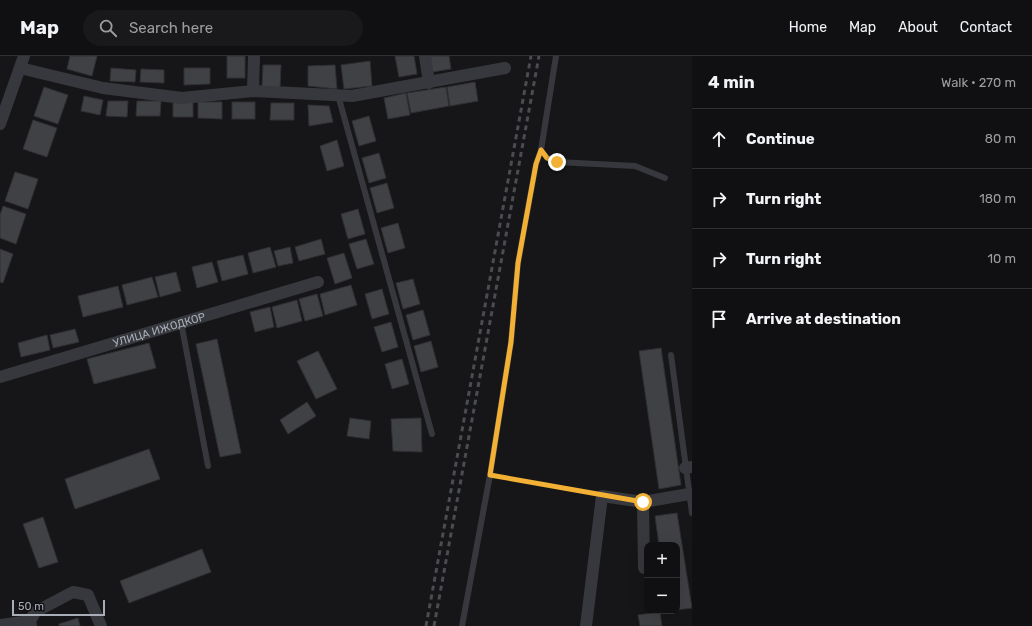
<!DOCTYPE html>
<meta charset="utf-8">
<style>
:root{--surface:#101012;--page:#19191b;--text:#f1f3f6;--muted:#9c9d9f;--line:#303032}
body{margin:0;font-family:Rubik,sans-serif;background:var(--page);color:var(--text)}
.controls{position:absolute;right:12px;bottom:12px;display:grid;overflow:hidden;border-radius:8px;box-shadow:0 4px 16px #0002}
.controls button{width:36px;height:36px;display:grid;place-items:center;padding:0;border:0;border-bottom:1px solid var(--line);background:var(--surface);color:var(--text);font:20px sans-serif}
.scale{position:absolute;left:12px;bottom:10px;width:93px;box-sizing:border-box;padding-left:4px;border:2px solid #a8adb8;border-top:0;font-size:11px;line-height:14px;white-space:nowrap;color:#a8adb8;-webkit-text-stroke:3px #111113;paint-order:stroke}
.stop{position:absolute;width:12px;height:12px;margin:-9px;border:3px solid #f2b134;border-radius:50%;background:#fff}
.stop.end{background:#f2b134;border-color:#fff;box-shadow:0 1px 4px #0008}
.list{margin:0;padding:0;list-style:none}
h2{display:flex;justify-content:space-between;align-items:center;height:52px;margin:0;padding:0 16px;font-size:17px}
h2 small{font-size:13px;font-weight:400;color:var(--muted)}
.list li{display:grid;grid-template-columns:26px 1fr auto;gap:12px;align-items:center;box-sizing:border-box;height:60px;padding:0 16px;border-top:1px solid var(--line)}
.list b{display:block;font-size:15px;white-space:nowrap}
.list em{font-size:13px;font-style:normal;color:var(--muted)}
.icon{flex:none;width:22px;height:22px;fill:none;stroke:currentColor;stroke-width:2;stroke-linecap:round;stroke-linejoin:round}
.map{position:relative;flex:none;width:692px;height:570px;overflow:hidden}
header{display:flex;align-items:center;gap:24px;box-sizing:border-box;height:56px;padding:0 20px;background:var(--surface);border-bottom:1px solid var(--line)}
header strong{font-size:19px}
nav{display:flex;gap:22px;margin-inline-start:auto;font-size:14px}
.search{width:280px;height:36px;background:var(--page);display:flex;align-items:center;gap:10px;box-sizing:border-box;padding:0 14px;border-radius:22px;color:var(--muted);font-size:15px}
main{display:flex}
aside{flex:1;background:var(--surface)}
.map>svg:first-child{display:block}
</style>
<header>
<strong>Map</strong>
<div class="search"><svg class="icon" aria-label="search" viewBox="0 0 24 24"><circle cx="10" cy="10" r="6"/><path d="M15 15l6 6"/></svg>Search here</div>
<nav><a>Home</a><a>Map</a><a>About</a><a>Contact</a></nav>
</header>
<main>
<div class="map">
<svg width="692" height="570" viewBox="0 0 692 570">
<rect width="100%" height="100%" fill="#161618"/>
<g fill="#404145" stroke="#303034">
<path d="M70 0H97L92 20 67 13Z"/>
<rect x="227" y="0" width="18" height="22"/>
<path d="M395 0H414L417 18 399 21Z"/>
<path d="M429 0H449L451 13 432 16Z"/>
<path d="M370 5 372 30 344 33 341 9Z"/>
<path d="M263 9H281L280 32 262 31Z"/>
<path d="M335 9 337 33 308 30V10Z"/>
<path d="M111 12 136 14 135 26 110 25Z"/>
<path d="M184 12H210V28L184 29Z"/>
<path d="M141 13 164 14V27L140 26Z"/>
<path d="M475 26 478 45 450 50 447 31Z"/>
<path d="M44 31 68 39 58 68 34 60Z"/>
<path d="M446 31 449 50 411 57 407 37Z"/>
<path d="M406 37 410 59 388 63 384 42Z"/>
<path d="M84 40 103 44 100 59 81 55Z"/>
<path d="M108 45H128L127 61 106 60Z"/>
<path d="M137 45H161L160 60H136Z"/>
<path d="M173 45 193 46V61H173Z"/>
<path d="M198 46H222V63L198 62Z"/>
<rect x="232" y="46" width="23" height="17"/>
<path d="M271 47H294V64H270Z"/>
<path d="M308 49 329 50 333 66 309 70Z"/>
<path d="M369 60 376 85 359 90 352 65Z"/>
<path d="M33 64 57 72 47 101 23 93Z"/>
<path d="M337 84 344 110 327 115 320 90Z"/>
<path d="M379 97 386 122 369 127 362 102Z"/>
<path d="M15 116 38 123 28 153 5 145Z"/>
<path d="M387 127 394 152 377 157 370 132Z"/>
<path d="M3 150 26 158 16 188 0 182V159Z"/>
<path d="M358 153 365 178 348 183 341 158Z"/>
<path d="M398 167 405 192 388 197 381 172Z"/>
<path d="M321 183 325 198 299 205 295 191Z"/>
<path d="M366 183 374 208 357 213 349 188Z"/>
<path d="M270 191 276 211 253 217 248 197Z"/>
<path d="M290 191 293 207 278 210 274 195Z"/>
<path d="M0 193 13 198 3 227 0 226Z"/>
<path d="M344 197 352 222 335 228 327 202Z"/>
<path d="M243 199 248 218 222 225 217 205Z"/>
<path d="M212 206 218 226 197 232 192 211Z"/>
<path d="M176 216 181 235 160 241 155 221Z"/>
<path d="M152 221 158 241 127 249 122 229Z"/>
<path d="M413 223 420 248 403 253 396 227Z"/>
<path d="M351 229 357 249 325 259 320 238Z"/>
<path d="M118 230 123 251 83 261 78 240Z"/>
<path d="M382 233 389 258 372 263 365 238Z"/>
<path d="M317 238 323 260 305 265 299 243Z"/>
<path d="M297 244 302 265 277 272 272 251Z"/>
<path d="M270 251 274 271 255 276 250 256Z"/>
<path d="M423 254 430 279 413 284 406 259Z"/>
<path d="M391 266 398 291 382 296 374 271Z"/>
<path d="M75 273 79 286 53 292 50 279Z"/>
<path d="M47 279 50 294 21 301 18 287Z"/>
<path d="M217 283 241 397 220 401 196 288Z"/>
<path d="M431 285 438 311 421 316 414 290Z"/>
<path d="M149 287 156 312 94 328 87 303Z"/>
<path d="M661 292 681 429 659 433 639 295Z"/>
<path d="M318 295 337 333 316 343 297 305Z"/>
<path d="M402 303 409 328 392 333 385 308Z"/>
<path d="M307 346 316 360 288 378 280 364Z"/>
<path d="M350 362 371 365 369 383 347 380Z"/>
<path d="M421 362 422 396 393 395 391 363Z"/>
<path d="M149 393 160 423 75 453 65 423Z"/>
<path d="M677 457 692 552 677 554V489H659L655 460Z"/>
<path d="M43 461 58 506 39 512 23 468Z"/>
<path d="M202 493 211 516 129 547 120 525Z"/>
<path d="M660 556 662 570H640L638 559Z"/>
<path d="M78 562 80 570H59V568Z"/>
</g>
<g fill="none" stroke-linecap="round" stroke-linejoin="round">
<path stroke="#3d3f44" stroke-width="2" stroke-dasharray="2 3" stroke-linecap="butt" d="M499 421 591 438"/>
<g stroke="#37383d" stroke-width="6">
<path d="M556 0 541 94 547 102 557 106 635 110 665 122"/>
<path d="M338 39 432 378"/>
<path d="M181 266 208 410"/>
<path d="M671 299 692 457"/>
<path d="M462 570 490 419 511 286 518 207 536 108 541 94"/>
</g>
<g stroke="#37383d" stroke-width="12">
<path d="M425 0 429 27"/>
<path d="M20 12 103 32 182 42 253 35 352 40 505 12"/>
<path d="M253 35 254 0"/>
<path d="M0 68 24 0"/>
<path id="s1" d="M0 321 318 226"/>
<path d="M685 412 692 411"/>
<path d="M643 446 689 438"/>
<path d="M0 569 30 565"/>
<path d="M31 570 30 565 35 556 73 536 88 539 101 570"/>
<path d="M586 570 602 440 643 446 644 512"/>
</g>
<g stroke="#4a4c52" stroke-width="3" stroke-dasharray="5 4" stroke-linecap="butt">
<path d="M426 570 531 0"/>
<path d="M434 570 539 0"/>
</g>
</g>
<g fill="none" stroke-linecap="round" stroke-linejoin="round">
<path stroke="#f2b134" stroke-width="5" d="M557 106 547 102 541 94 536 108 518 207 511 286 490 419 643 446"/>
</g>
<g text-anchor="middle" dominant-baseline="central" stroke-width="3" stroke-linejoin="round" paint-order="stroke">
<g font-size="11" fill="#a8adb8" stroke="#111113">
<text stroke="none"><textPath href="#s1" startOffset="166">УЛИЦА ИЖОДКОР</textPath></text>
</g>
</g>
</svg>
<div class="controls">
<button>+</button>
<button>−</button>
</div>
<div class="scale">50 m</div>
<div class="stop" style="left:643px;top:446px"></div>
<div class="stop end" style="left:557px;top:106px"></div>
</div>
<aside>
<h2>4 min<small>Walk · 270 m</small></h2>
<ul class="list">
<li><svg class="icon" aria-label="ahead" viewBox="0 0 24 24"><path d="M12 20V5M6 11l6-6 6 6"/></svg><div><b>Continue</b></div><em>80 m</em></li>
<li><svg class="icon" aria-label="right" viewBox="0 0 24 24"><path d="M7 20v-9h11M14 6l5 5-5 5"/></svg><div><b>Turn right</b></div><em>180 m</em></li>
<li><svg class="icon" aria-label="right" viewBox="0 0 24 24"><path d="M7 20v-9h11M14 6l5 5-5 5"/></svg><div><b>Turn right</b></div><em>10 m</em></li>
<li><svg class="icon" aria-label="arrive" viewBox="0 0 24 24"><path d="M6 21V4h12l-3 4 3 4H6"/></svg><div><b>Arrive at destination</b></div></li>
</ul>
</aside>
</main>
